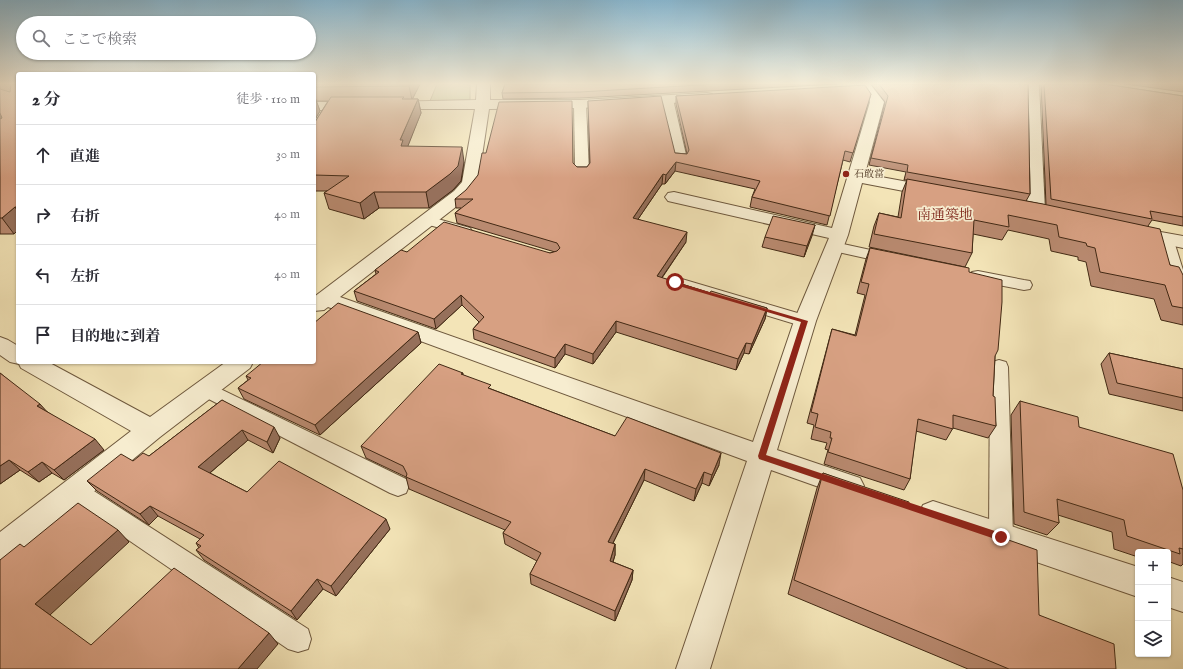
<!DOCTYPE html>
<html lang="ja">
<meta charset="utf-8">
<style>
:root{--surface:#fff;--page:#f7f7f7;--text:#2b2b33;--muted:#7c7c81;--line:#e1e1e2}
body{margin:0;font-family:"IM FELL English","Noto Serif JP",serif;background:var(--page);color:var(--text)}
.controls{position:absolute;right:12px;bottom:12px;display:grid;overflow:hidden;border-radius:4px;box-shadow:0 1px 3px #0004}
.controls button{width:36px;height:36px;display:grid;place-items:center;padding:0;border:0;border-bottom:1px solid var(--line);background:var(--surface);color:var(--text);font:20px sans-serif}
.stop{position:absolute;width:12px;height:12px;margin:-9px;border:3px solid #8f2418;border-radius:50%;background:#fff}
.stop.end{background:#8f2418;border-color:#fff;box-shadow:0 1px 4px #0008}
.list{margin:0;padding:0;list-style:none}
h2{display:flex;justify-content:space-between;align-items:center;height:52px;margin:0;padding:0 16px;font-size:17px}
h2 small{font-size:13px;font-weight:400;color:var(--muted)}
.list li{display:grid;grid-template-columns:26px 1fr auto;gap:12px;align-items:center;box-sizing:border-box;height:60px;padding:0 16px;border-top:1px solid var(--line)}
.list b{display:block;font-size:15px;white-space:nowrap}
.list em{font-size:13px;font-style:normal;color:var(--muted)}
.icon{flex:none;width:22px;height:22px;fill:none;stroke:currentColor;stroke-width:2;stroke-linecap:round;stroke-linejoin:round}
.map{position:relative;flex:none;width:1183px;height:669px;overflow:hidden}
.search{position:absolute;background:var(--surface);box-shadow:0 1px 3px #0004;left:16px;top:16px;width:300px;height:44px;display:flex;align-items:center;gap:10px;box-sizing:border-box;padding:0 14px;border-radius:22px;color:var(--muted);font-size:15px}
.panel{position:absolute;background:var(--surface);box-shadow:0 1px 3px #0004;left:16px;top:72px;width:300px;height:292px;border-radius:4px}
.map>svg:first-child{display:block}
</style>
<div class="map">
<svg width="1183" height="669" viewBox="0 0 1183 669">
<rect width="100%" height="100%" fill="#f3e4b7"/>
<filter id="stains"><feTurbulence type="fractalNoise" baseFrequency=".005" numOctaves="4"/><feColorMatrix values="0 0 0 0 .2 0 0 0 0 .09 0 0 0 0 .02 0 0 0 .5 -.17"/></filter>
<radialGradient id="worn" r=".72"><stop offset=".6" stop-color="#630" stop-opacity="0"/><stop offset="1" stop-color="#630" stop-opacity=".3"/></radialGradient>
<path fill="#bfc28b" stroke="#807650" d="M437 84H470V100L430 101Z"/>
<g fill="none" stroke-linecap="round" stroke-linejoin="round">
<g stroke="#6e583d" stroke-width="2">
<g id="service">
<path d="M667 96 673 99 687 159 686 162H676L675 159 661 99Z"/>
<path d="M580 101 586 104 589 172 587 175H577L575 172 574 104Z"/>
<path d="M427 216 470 228 472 231 470 234 465 235 422 223 420 220 422 217Z"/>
<path d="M1165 233 1170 235 1173 238 1183 270V301L1177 300 1175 296 1157 238 1160 235Z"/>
<path d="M834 242 898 256 900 259 898 262 892 264 829 250 826 247 829 244Z"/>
<path d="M978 271 1024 280 1030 281 1032 285 1030 289 1024 290 972 280 970 276 972 272Z"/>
<path d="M675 277 811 317 814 321 811 325 805 327 669 286 667 282 669 278Z"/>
<path d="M999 360 1006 362 1008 367 1013 537 1009 545 1001 548 993 545 989 537 990 367 992 362Z"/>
<path d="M206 382 406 479 409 486 406 493 398 496 390 493 199 394 196 389 199 384Z"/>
<path d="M75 481 83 484 308 629 311 639 308 649 298 652 288 649 67 498 64 491 67 484Z"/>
</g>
</g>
<g stroke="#6e583d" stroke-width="2">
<g id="minor">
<path d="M477 84H490V100H580L707 93 712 94 714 97 712 100 707 101 580 108 489 109 478 183 466 199 340 297 753 442 794 321 829 238 668 201 665 197 668 193 674 192 832 228 870 102 857 84H870L884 102 865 174 935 187 941 188 943 192 941 196 935 197 862 183 848 235 816 321 777 450 860 478 864 486 860 494 850 498 771 470 710 669H676L747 461 328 307 324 310 314 311V297L454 191 462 182 475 109H389L384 108 382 105 384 102 476 100Z"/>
<path d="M1026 84H1039L1045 211 1042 215 1036 216 1030 215 1027 211Z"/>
<path d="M314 102H355L360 103 362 106 360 109 355 110H314Z"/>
<path d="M1133 227 1183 236V248L1127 236 1124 232 1127 228Z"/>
<path d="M0 337 8 340 18 346V362H48L150 417 226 362H253L250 368 160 437 11 560 0 564V532L131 431 21 368 19 364 10 362 0 355Z"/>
<path d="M933 501 1138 567V597L923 523 919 514 923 505Z"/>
<path d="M1168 577 1183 582V612L1168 607Z"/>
</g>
</g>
<use href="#service" fill="#f7edd0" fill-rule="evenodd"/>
<use href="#minor" fill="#f7edd0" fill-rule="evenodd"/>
</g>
<g fill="#b98a70" stroke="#422914">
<path d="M0 84H18V230L14 234H0Z"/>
<path d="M314 84H420L412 99H418L421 113 407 146 464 162 461 181 453 190 429 208H379L364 219 329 209 324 193 327 191H314V122H315L328 101H316L320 111 314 121Z"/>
<path d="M505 84H837L580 98 503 99 502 93Z"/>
<path d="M871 84H1028L1030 194 1026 201 1046 205 1041 84H1104L1183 96V226L1152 220 1148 226 1170 265 1183 275V325L1161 320 1154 299 1091 286 1086 262 1078 260V257L1051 251 1049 239 1008 230 1002 240 973 234 972 253 965 267 869 247 874 226 879 213 898 217 902 192 907 180H904L906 172 869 165 885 102Z"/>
<path d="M1126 84H1183V92Z"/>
<path d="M871 94 850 162 843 160 827 225 750 207 752 197 755 189 675 171 665 184H662L638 219 686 242 662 278 710 293 767 308 765 319 749 354 744 353 736 370 616 332 593 364 565 354 555 368 474 339 473 329 479 322 462 305 436 329 357 301 354 291 376 274 375 270 407 252 550 253 555 252 457 223 455 213 461 208H456L455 199 573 163 577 167H587L590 163 588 101 675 153 687 154 676 104V96Z"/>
<path d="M815 225 804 257 762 247 765 237Z"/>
<path d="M870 248 969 272 995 356 993 396 996 426 988 438 953 428 946 440 916 431 910 479 904 490 824 464 828 450 825 449 827 443 811 439 814 425 807 423 829 340 832 329 855 335 865 295 857 293 866 259Z"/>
<path d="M418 332 421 343 320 435 244 399 238 388 248 380 246 376Z"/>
<path d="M1109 353 1183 369V411L1109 394 1101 364Z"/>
<path d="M0 373 46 411 104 450 64 480 52 473 39 482 20 470 0 484Z"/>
<path d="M463 373V375L491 389 615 436 719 465 709 486 702 483 694 501 644 480 613 543 615 544V555L613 562 633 570 632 580 615 621 531 584 530 574 537 561 505 544 503 533 505 530 409 489 406 477 366 458 361 446Z"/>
<path d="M222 400 280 438 273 453 248 440 210 473 247 492 390 529 336 596 323 589 297 620 204 560 196 550 199 548 196 543 200 539 158 516 149 525 97 491 87 481 133 461 149 456Z"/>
<path d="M1020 401 1079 427 1183 490V564L1181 566 1170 562 1168 564V552H1138V557L1114 549 1112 532 1058 515 1059 523 1047 535 1014 524 1011 415Z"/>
<path d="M823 473 909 505 1039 615 1116 669H968L788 594 817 488Z"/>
</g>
<g fill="#96705b" stroke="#422914">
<path d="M410 84H420L412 100 409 86Z"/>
<path d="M315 97 320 111 314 121V99Z"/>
<path d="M418 99 421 113 406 151 401 146 400 140Z"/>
<path d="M0 112 8 124 0 127Z"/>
<path d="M462 147 464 162 461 181 453 190 429 208 426 192Z"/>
<path d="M676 162 675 171 665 184 666 175Z"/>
<path d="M663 174 662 184 632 228 633 218Z"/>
<path d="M374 192 379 208 364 219 360 203Z"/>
<path d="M15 207 18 212V230L14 234 2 218Z"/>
<path d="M815 225 812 236 804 257 807 246Z"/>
<path d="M687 232 686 242 656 286 657 276Z"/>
<path d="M461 295 462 305 436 329 434 319Z"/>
<path d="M767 308 765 319 749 354 752 344Z"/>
<path d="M616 321V332L593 364V354Z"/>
<path d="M418 332 421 343 320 435 315 425Z"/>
<path d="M746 343 744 353 736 370 738 359Z"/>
<path d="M565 344V354L555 368V358Z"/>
<path d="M40 404 50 415 37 406Z"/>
<path d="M274 427 280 438 273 453 267 442Z"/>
<path d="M242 430 248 440 205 477 198 467Z"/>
<path d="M95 439 104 450 64 480 54 470Z"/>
<path d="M721 453 719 465 709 486 712 475Z"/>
<path d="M9 460 20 470 0 484V466Z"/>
<path d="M42 462 52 473 39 482 28 472Z"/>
<path d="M645 469 644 480 608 553V542Z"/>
<path d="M704 472 702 483 694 501 696 489Z"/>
<path d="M150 506 158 516 149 525 140 514Z"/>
<path d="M386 519 390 529 336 596 331 586Z"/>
<path d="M118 530 129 542 50 615 35 604Z"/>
<path d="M615 544V555L610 571V561Z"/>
<path d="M633 570 632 580 615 621V611Z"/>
<path d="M317 579 323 589 297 620 291 611Z"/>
<path d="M269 633 278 644 257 669H238Z"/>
</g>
<g fill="#d7a082" stroke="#422914">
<path d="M11 84H18V207H15L2 218H0V119L2 118 0 113V89L10 92Z"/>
<path d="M314 84H410L409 86 314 87Z"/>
<path d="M505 84H717L580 92 502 93Z"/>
<path d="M879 84H1028L1030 194 907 172 908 165 871 158 888 96Z"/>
<path d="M1044 84H1104L1183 96V217L1150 211 1152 219 1051 199Z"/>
<path d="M865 85 871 94 853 153 845 151 830 216 752 197 760 181 676 162 666 175 663 174 633 218 687 232 657 276 710 293 711 291 767 308 752 344 746 343 738 359 616 321 593 354 565 344 555 358 473 329 484 317 461 295 434 319 354 291 379 272 375 270 401 250 407 252 444 222 550 253 557 251 560 248 557 243 455 213 473 199H455L466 190 478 175 482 153H486L499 102 572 101 573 163 577 167H587L590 163 588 101 661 96 675 153 687 154 689 150 676 96Z"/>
<path d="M331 97H404L402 99H418L400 140H403L401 146 462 147 458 166 450 174 426 192H374L360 203 324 193 349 176 314 175V122H315Z"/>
<path d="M907 179 1043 204 1160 229 1170 265 1179 267 1183 275V308L1172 306 1165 285 1100 272 1095 248 1087 246 1086 243 1059 237 1057 225 1008 215 1009 227 974 220 972 253 874 234 879 213 901 218Z"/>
<path d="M773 216 815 225 807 246 765 237Z"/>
<path d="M870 248 969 268V272L1002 280V302L998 350 995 356 993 396 995 397 996 426 953 415V429L918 419 910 479 828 452 832 438H830L831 432 815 427 818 414 811 412 832 329 856 336 869 284 861 282Z"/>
<path d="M338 303 418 332 315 425 238 388 251 378 246 376 263 362H314V323Z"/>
<path d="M1109 353 1183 369V398L1117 383Z"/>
<path d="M439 364 463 373 461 374 491 385 488 388 615 436 627 417 721 453 712 475 704 472 696 489 645 469 608 542 615 544 610 561 633 570 615 611 530 574 541 553 503 533 511 522 406 477 407 474 403 466 361 446Z"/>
<path d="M0 373 40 404 37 406 95 439 54 470 42 462 28 472 9 460 0 466Z"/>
<path d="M222 400 274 427 267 442 242 430 198 467 247 492 279 461 386 519 331 586 317 579 291 611 196 550 201 546 196 543 204 535 150 506 140 514 87 481 121 454 133 461 143 453 149 456Z"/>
<path d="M1020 401 1078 417 1079 427 1173 454 1183 490V549L1179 548 1180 554 1127 536 1124 520 1057 499 1059 523 1024 512Z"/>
<path d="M823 473 909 502V505L1037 550 1039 615 1114 644 1116 669H1009L794 580Z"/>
<path d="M78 503 118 530 35 604 91 645 174 568 269 633 238 669H0V560L20 544 24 547Z"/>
</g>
<linearGradient id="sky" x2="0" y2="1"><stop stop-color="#89b8d1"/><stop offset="0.47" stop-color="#faf3df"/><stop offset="1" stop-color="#faf3df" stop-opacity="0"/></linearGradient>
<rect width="1183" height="178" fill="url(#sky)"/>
<path fill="#8f2418" d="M672 281 808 321 766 455 1001 533 1004 534 1006 537 1004 539 1001 541 759 459 758 456 801 322 672 284Z"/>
<circle fill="#8f2418" stroke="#f7edd0" stroke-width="1.5" cx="846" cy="174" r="4"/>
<g text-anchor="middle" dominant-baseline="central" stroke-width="3.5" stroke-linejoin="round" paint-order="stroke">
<g font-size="10" fill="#422914" stroke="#f7edd0" text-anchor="start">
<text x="854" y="174">石敢當</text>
</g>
<g font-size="14" fill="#7a1f14" stroke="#f7edd0">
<text x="945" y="215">南通築地</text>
</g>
</g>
<rect width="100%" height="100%" filter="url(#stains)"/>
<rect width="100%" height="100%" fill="url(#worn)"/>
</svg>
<div class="controls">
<button>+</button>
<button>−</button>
<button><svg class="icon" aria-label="layers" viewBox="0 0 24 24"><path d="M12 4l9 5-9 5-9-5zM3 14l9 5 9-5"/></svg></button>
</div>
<div class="stop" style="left:675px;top:282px"></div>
<div class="stop end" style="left:1001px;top:537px"></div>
<div class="search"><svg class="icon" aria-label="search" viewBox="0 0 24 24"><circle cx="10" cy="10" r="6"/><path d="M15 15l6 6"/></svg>ここで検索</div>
<section class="panel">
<h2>2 分<small>徒歩 · 110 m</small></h2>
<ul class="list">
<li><svg class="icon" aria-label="ahead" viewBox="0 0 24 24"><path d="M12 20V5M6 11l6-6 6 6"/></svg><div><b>直進</b></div><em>30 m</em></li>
<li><svg class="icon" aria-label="right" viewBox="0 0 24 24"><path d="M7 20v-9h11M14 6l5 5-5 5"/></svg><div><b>右折</b></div><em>40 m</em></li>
<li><svg class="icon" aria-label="left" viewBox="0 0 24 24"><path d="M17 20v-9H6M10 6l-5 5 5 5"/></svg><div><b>左折</b></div><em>40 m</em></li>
<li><svg class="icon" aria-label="arrive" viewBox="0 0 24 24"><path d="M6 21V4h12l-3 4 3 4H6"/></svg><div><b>目的地に到着</b></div></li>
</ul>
</section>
</div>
